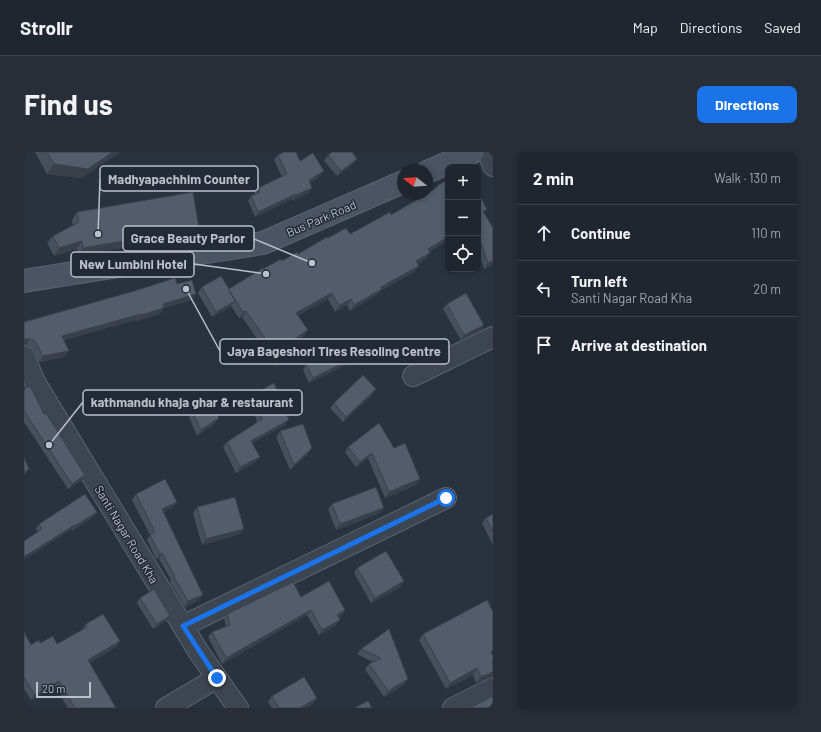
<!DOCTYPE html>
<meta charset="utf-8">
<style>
:root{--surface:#1f262f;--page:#272e37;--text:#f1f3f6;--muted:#a1a5aa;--line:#3c434b;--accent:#1a73e8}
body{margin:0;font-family:Barlow,sans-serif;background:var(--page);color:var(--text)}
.controls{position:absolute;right:12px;top:12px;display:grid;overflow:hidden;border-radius:8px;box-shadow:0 2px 6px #0003}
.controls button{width:36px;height:36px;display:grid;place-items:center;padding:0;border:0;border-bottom:1px solid var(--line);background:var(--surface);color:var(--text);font:20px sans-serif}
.compass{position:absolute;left:373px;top:12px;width:36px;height:36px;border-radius:50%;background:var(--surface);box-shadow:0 2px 6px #0003;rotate:287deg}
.scale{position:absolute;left:12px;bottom:10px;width:55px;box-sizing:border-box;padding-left:4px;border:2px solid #bac0ca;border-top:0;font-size:11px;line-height:14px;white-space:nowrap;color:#bac0ca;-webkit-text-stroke:3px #222a35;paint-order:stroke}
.stop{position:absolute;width:12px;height:12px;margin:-9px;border:3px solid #1a73e8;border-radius:50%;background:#fff}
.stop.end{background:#1a73e8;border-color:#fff;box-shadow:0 1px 4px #0008}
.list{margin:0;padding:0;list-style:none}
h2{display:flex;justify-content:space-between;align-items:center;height:52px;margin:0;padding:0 16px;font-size:17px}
h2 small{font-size:13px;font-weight:400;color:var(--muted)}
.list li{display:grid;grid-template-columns:26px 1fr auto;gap:12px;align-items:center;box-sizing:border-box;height:56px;padding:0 16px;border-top:1px solid var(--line)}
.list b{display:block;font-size:15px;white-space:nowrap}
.list p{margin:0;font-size:13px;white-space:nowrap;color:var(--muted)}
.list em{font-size:13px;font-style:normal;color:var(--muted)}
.icon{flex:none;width:22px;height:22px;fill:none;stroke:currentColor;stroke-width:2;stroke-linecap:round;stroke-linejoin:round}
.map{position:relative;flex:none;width:469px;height:556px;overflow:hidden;border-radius:8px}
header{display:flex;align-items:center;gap:24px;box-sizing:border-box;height:56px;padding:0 20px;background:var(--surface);border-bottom:1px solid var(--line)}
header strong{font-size:19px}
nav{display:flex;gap:22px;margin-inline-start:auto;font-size:14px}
.intro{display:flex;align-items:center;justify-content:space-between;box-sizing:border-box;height:96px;padding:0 24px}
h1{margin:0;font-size:28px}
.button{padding:10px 18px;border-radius:8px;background:var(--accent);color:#fff;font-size:14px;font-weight:700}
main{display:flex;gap:24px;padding:0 24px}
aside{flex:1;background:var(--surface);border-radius:8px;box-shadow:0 2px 6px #0003}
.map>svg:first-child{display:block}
</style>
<header>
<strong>Strollr</strong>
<nav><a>Map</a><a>Directions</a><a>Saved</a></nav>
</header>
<div class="intro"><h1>Find us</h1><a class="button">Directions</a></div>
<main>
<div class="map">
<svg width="469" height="556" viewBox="0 0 469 556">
<rect width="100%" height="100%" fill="#29333f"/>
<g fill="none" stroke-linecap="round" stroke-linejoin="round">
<g stroke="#5b636d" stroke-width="22">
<g id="minor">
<path d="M464 0 469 14"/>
<path d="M0 204 11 230 174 499 214 556"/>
<path d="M389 224 469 185"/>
<path d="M159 474 422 346"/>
<path d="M142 556 193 526"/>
<path d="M429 556 469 536"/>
</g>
</g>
<g stroke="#5b636d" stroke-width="24">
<g id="secondary">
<path d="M403 20 449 0"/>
<path d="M0 129 239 91 379 30"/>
</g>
</g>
<use href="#minor" stroke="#3d4550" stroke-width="20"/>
<use href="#secondary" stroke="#4b5462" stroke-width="22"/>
</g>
<g fill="#474f5b">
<path d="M11 0H96L57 26 23 22Z"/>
<path d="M254 3 276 9 296 24 286 31 288 36 285 41 269 48 268 47 231 65 224 49 227 44 231 43 230 40 234 36 258 25 250 8Z"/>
<path d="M304 3 329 12 313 24 300 9Z"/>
<path d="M414 33 424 88 405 100 402 107 393 111 395 114 390 120 356 139 353 142 326 159 323 153 311 160 304 147 274 163 280 184 267 192 271 198 267 204 252 214 218 165 215 166 207 154 188 165 174 141 178 135 205 137 239 117 274 102 304 86 326 82 367 63 412 36Z"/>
<path d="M454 39 460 61 469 76V112L460 117 454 99Z"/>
<path d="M53 60 175 76 170 84 54 103 53 97 30 104 23 91 29 84 49 74 48 68Z"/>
<path d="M153 132 172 142 168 148 140 156 136 162 113 169 112 168 40 188V205L15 210 7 195 2 193H0V170Z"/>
<path d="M423 152 460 173 456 178 437 188 419 157Z"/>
<path d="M325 208 321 213 285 231 279 218 282 212Z"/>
<path d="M0 237 20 262 57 329 44 337 0 270Z"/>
<path d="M230 242 261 273 228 291 232 310 212 321 199 295 203 290 233 270 226 248Z"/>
<path d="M348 243 319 270 306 256 310 251Z"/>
<path d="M168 260 191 271 173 284 165 265Z"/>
<path d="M256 279 284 302 266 318 252 285Z"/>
<path d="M324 295 370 296 396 327 392 333 361 346 344 306 332 315 321 300Z"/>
<path d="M112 342 149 355 139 360 175 448 161 455 146 430 147 428 135 407H132L123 388 126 383 108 348Z"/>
<path d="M308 352 360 356 356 361 312 378 304 357Z"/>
<path d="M173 355 216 382 178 393 169 361Z"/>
<path d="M73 360 69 365 49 378 48 377 14 380 12 377 15 372Z"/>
<path d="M469 362V393L458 371 462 366Z"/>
<path d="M333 416 380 429 376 435 347 451 330 421Z"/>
<path d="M277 445 318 464 314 466 312 473 295 483 283 463 198 512 184 485 188 480 202 474 200 467 203 462Z"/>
<path d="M116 446 142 469 129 477 113 451Z"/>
<path d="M62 472 96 489 92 495 65 511 92 556H44L31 534 7 548 0 537V480L7 493 16 491 33 492 58 478Z"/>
<path d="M365 477 384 527 380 533 360 545 341 517 345 512 349 510 333 502 337 497Z"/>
<path d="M399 482 469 503H468L469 504V523L468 525 452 531 449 523 422 537 395 488Z"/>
<path d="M248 544 289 552 282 556H248L244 550Z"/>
</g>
<g fill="#39404a">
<path d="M89 0H96L57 26 23 22 30 12Z"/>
<path d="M333 7 329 12 313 24 317 19Z"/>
<path d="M300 19 296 24 281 33 285 28Z"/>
<path d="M288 36 285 41 269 48 272 43Z"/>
<path d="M272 42 268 47 231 65 234 60Z"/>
<path d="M175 76 170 84 54 103 59 96Z"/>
<path d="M424 85V88L400 103 404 97Z"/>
<path d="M58 89 53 97 30 104 35 96Z"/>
<path d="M406 101 402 107 388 115 392 109Z"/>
<path d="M469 108V112L460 117 464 111Z"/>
<path d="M395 114 390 120 356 139 353 142 326 159 330 153 357 135Z"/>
<path d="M308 141 304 147 268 167 272 161Z"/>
<path d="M172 142 168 148 140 156 136 162 113 169 117 163 139 152Z"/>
<path d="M327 147 323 153 311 160 315 154Z"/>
<path d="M211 149 207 154 188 165 192 160Z"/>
<path d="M222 159 218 165 215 166 219 160Z"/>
<path d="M117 162 112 168 34 190 38 184Z"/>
<path d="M460 173 456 178 437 188 440 183Z"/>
<path d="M284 178 280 184 262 196 266 190Z"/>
<path d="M0 187H6L2 193H0Z"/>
<path d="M271 198 267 204 252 214 256 208Z"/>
<path d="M45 199 40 205 15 210 19 204Z"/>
<path d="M325 208 321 213 285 231 289 226Z"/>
<path d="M352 237 348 243 319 270 322 265Z"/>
<path d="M195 266 191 271 173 284 177 278Z"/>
<path d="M265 268 261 273 223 294 227 289Z"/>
<path d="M288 296 284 302 266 318 270 313Z"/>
<path d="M348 301 344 306 332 315 336 310Z"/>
<path d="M236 305 232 310 212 321 216 315Z"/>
<path d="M5 317 1 323H0V320Z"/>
<path d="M61 323 57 329 44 337 48 332Z"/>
<path d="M396 327 392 333 361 346 365 340Z"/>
<path d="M153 350 149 355 134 363 138 357Z"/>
<path d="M360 356 356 361 312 378 316 372Z"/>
<path d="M73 360 69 365 49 378 52 373Z"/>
<path d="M52 372 48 377 0 408V405Z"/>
<path d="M220 377 216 382 178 393 182 387Z"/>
<path d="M138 401 135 407H132L136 402Z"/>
<path d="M380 429 376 435 347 451 351 446Z"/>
<path d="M179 443 175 448 161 455 164 449Z"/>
<path d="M287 458 283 463 198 512 202 506Z"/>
<path d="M321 458 318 464 309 469 313 463Z"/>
<path d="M146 464 142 469 129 477 133 472Z"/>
<path d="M316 468 312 473 295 483 298 478Z"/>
<path d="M96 489 92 495 60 514 64 508Z"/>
<path d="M453 516 449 523 422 537 426 531Z"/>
<path d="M469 520V523L468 525 452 531 457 525Z"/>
<path d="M384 527 380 533 360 545 364 539Z"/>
<path d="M35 529 31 534 7 548 11 543Z"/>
<path d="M293 546 289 552 282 556H276Z"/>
</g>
<g fill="#525c6a" stroke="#39404a">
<path d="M23 0H89L64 17 30 12Z"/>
<path d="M260 0H272L276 9 289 1 300 19 285 28 288 36 272 43V42L234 60 227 44 236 40 234 36 263 22 254 3Z"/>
<path d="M308 0H328L333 7 317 19 304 3Z"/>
<path d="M424 28V85L404 97 406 101 392 109 395 114 357 135 358 137 330 153 327 147 315 154 308 141 272 161 284 178 266 190 271 198 256 208 222 159 219 160 205 138 211 149 192 160 178 135 197 124 205 137 239 116V117L257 107 258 109 273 100 274 102 303 85 304 86 322 76 326 82 366 60 367 63 403 42 414 34V33Z"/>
<path d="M454 39 463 58 459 59 469 76V108L464 111 454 83V84Z"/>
<path d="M169 40 175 76 59 96 58 89 35 96 29 84 55 70 53 60Z"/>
<path d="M151 126 153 132 168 128 172 142 139 152 140 156 117 163V162L38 184 45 199 19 204 11 189 6 187H0V170L110 139Z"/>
<path d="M442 141 460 173 440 183 423 152Z"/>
<path d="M318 194 325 208 289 226 282 212Z"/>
<path d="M339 223 352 237 322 265 310 251Z"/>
<path d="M250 231 265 268 227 289 236 305 216 315 203 290 238 267 230 242Z"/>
<path d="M6 234 20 262 22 261 61 323 48 332 0 259V237Z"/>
<path d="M190 249 195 266 177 278 168 260Z"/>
<path d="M355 271 370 296 381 291 396 327 365 340 348 301 336 310 324 295Z"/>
<path d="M279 272 288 296 270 313 256 279Z"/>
<path d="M0 305 5 317 0 320Z"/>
<path d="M141 327 153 350 138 357 179 443 164 449 150 425 151 424 138 401 136 402 126 383 131 380 112 342Z"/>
<path d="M352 335 360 356 316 372 308 352Z"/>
<path d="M61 342 73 360 52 373V372L0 405V389L18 377 15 372Z"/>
<path d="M211 345 220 377 182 387 173 355Z"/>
<path d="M469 362V380L462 366Z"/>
<path d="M362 399 380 429 351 446 333 416Z"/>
<path d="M305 429 321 458 313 463 316 468 298 478 287 458 202 506 188 480 206 473 203 462 269 430 277 445Z"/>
<path d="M130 437 146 464 133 472 116 446Z"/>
<path d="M463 448 469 460V499L467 500 469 504V510H468L469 512V520L457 525 453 516 426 531 399 482Z"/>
<path d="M79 462 96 489 64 508 92 556H51L35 529 11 543 0 526V480L7 493 15 488 16 491 29 484 33 492 63 475 62 472Z"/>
<path d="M365 477 384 527 364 539 345 512 357 506 337 497Z"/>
<path d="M280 525 293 546 276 556H255L248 544Z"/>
<path d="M469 544V556H446Z"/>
<path d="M344 549 348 556H330Z"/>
</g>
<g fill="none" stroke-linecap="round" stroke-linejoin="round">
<path stroke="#1a73e8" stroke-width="5" d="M193 526 159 474 422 346"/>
</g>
<g text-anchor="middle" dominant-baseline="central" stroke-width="3" stroke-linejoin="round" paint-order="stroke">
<g font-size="12" fill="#bac0ca" stroke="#222a35">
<text transform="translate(297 66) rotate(-23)">Bus Park Road</text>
<text transform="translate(103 382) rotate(59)">Santi Nagar Road Kha</text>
</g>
</g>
<path fill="none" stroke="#bac0ca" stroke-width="1.5" d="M74 82L76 27M288 111L230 87M242 122L170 112M162 137L196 199M25 293L59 250"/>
<g fill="#bac0ca" stroke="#222a35" stroke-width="1.5">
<circle cx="74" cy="82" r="4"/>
<circle cx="288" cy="111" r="4"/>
<circle cx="242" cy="122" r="4"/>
<circle cx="162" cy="137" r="4"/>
<circle cx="25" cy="293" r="4"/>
</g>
<g fill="#222a35" stroke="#bac0ca" stroke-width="1.5">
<rect x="76" y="14" width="158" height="25" rx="4"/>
<rect x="99" y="74" width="131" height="25" rx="4"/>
<rect x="47" y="100" width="123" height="25" rx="4"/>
<rect x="196" y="187" width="229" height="25" rx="4"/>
<rect x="59" y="238" width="219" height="25" rx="4"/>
</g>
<g font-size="13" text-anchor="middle" font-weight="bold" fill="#bac0ca">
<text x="155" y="32">Madhyapachhim Counter</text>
<text x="164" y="91">Grace Beauty Parlor</text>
<text x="109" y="117">New Lumbini Hotel</text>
<text x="310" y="204">Jaya Bageshori Tires Resoling Centre</text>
<text x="168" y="255">kathmandu khaja ghar &amp; restaurant</text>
</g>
</svg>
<div class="controls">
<button>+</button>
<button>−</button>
<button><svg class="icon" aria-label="locate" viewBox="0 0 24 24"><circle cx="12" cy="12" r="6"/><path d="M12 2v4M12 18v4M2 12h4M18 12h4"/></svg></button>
</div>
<svg class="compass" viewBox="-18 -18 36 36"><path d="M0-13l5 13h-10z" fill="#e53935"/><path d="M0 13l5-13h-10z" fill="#a1a5aa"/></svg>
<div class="scale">20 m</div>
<div class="stop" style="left:422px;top:346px"></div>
<div class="stop end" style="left:193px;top:526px"></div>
</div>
<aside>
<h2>2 min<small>Walk · 130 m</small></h2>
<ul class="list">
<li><svg class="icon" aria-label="ahead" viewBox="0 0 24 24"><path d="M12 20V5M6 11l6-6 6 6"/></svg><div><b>Continue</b></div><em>110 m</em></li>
<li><svg class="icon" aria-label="left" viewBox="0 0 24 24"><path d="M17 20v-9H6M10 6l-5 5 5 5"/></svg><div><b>Turn left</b><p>Santi Nagar Road Kha</p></div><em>20 m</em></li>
<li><svg class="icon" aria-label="arrive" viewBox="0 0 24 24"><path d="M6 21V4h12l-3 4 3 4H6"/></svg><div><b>Arrive at destination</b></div></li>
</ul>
</aside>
</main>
